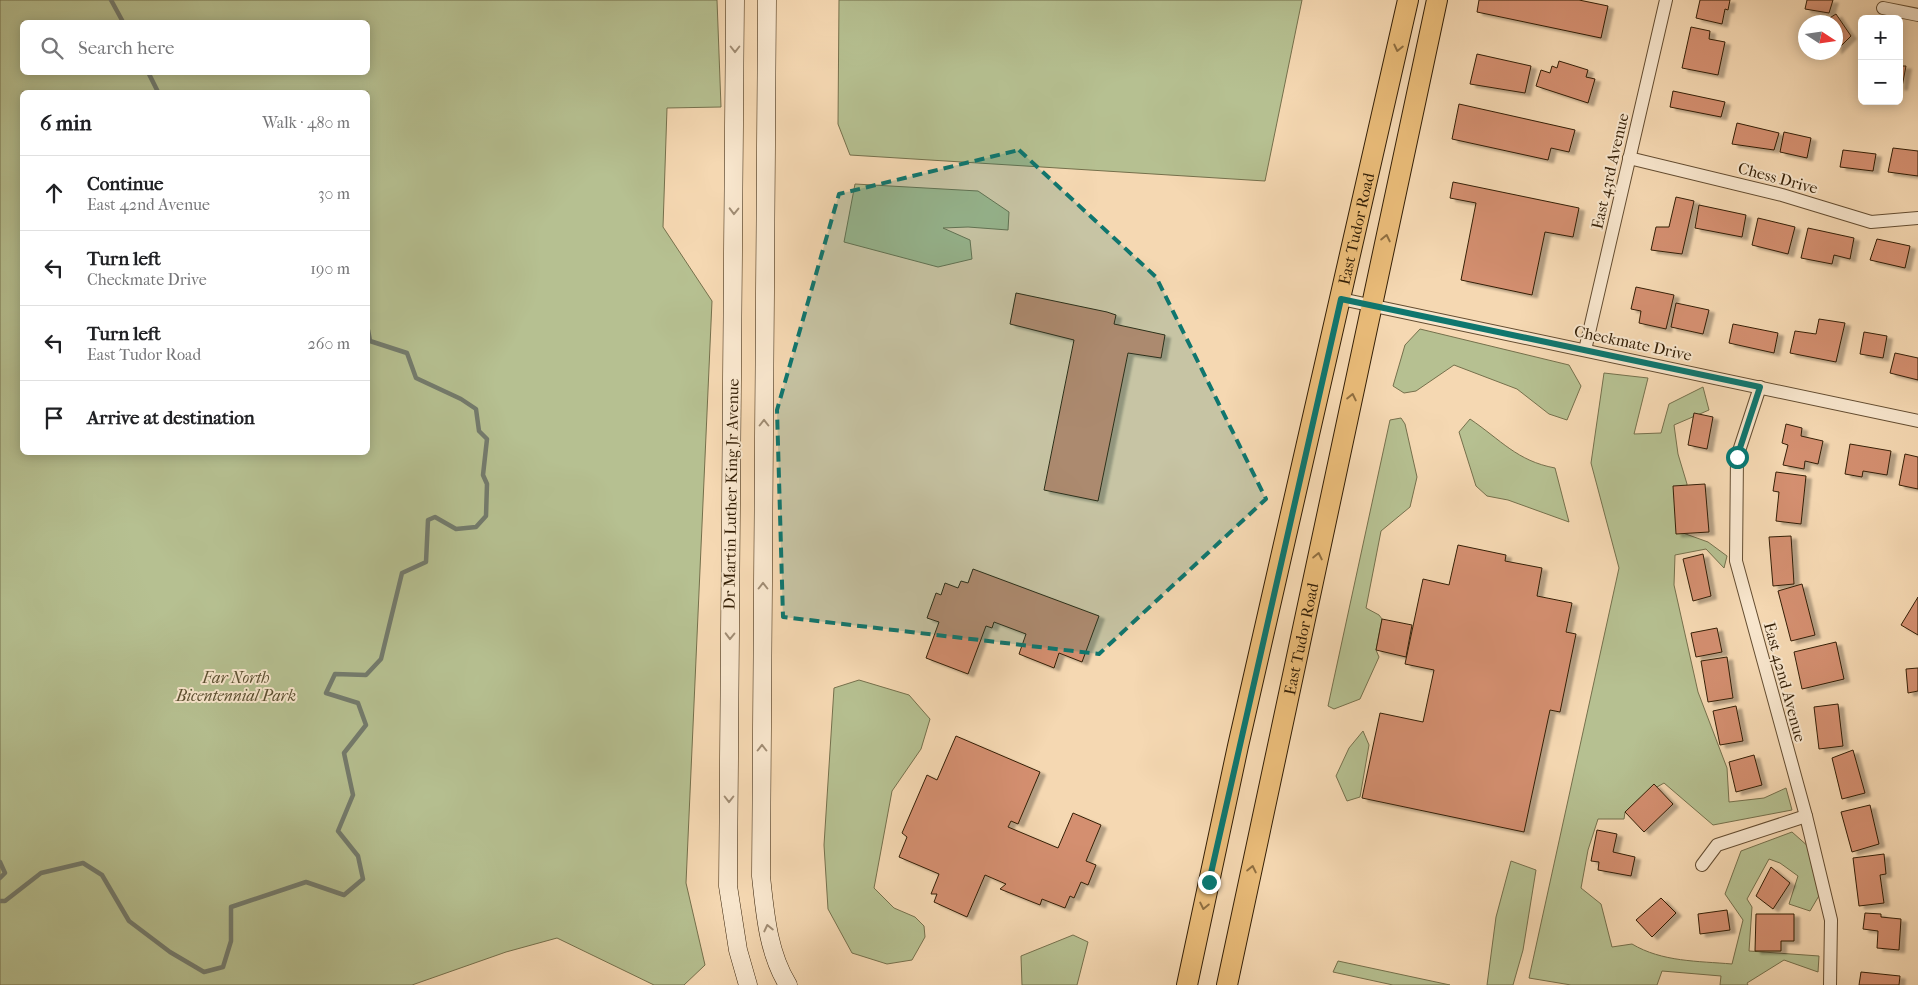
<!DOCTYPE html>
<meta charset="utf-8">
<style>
:root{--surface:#fff;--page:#f2f2f2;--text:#202124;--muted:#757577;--line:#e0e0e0}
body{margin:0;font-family:"IM FELL French Canon",serif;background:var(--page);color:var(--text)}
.controls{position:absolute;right:15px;top:15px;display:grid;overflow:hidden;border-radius:8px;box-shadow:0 2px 12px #0003}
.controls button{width:45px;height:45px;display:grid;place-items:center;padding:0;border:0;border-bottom:1px solid var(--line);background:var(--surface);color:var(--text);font:25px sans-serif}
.compass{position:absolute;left:1798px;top:15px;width:45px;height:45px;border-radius:50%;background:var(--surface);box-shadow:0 2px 12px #0003;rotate:102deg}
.stop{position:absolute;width:15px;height:15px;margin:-11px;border:4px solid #0f766e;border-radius:50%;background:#fff}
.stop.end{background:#0f766e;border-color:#fff;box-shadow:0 1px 5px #0008}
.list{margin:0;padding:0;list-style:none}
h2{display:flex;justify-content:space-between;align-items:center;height:65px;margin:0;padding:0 20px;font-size:21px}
h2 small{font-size:16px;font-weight:400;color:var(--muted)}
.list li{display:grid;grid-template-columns:32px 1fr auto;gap:15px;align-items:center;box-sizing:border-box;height:75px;padding:0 20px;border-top:1px solid var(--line)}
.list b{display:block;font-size:19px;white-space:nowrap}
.list p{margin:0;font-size:16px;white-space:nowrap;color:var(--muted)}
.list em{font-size:16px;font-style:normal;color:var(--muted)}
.icon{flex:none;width:28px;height:28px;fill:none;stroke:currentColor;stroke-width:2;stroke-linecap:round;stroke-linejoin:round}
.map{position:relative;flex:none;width:1918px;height:985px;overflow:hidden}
.search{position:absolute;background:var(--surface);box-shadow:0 2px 12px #0003;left:20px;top:20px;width:350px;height:55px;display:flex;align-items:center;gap:12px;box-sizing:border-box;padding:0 18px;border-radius:8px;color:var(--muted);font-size:19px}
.panel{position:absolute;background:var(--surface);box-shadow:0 2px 12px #0003;left:20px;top:90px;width:350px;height:365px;border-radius:8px}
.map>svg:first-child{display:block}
</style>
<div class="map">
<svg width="1918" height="985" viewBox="0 0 1918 985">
<defs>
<filter id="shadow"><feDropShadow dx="5.5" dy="3" stdDeviation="1" flood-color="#0004"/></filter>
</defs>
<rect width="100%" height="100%" fill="#f5d8b2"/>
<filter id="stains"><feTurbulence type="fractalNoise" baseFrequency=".004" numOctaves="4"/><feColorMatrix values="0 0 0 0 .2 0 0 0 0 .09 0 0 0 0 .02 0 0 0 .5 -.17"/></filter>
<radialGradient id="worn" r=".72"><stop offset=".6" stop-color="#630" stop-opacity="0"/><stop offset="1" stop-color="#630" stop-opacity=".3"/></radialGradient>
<g fill="#b6c091" stroke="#75704c" fill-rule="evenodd">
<path d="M0 0H717L721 107 667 108 663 227 712 301 686 883 705 965 684 985H654L557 938 506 952 412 985H0ZM22 22H368V72H22ZM22 92H368V452H22Z"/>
<path d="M839 0H1302L1265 181 850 155 838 124Z"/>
<path d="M855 184 978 191 1009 212 1008 230 968 227 943 228 970 240 972 259 938 267 844 242Z"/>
<path d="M1420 329 1569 365 1581 386 1567 420 1549 414 1517 389 1454 365 1416 391 1404 393 1393 386 1405 345Z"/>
<path d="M1604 373 1648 378 1634 434 1661 433 1669 404 1703 387 1709 410 1674 425 1678 454 1687 484 1683 533 1708 542 1727 556 1724 568 1706 549 1675 555 1674 585 1698 692 1727 768 1729 802 1764 798 1786 788 1792 810 1713 825 1664 783 1657 787 1654 785 1625 812 1624 819H1598L1588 850 1581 888 1601 904 1612 947 1632 944C1662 962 1698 961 1732 964L1743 920 1725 894 1741 851 1792 832 1810 848 1820 894 1810 911 1789 904 1798 876 1780 863 1769 859 1747 899 1752 907 1749 951 1819 956 1818 972 1784 960 1747 983 1748 985H1720L1721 976 1662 971 1657 985H1571L1529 978 1619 568 1591 463Z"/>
<path d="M1401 418 1405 424 1417 477 1410 507 1381 531 1366 608 1379 615 1382 619 1376 650 1379 657 1360 699 1334 709 1328 706 1390 420Z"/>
<path d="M1470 419C1501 440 1517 461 1555 468L1569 522 1508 500 1487 496 1476 486 1459 432Z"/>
<path d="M859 680 909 695 930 719 921 749 892 791 874 888 894 908 915 917 924 926 925 937 912 960 887 964 852 953 828 909 824 845 834 688Z"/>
<path d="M1363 731 1369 745 1360 797 1347 801 1336 776 1349 748Z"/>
<path d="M1511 861 1536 870 1523 950 1513 985H1487L1496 917Z"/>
<path d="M1073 935 1088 942 1077 985H1022L1021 956Z"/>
<path d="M1338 961 1450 985H1393L1333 972Z"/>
</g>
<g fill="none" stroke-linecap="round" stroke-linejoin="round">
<g stroke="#737b6d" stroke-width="4.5">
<path d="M111 0 123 22"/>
<path d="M148 72 158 92"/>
<path d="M0 862 5 873 0 878"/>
<path d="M0 901H5L41 873 83 863 102 875 129 921 170 952 204 972 223 967 231 941V907L306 882 344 895 363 879 358 856 338 831 353 795 344 753 366 725 358 703 326 693 335 674 366 675 381 659 402 573 426 562 428 520 435 517 456 529 476 527 486 516 487 484 483 475 487 439 479 431 476 409 461 399 416 378 407 353 370 341 368 330"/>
</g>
</g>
<g fill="#d48f6f" stroke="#341f06" filter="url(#shadow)">
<path d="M1479 0H1579L1608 6 1601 38 1477 12Z"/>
<path d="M1700 0H1730L1728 10 1725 9 1722 24 1696 18Z"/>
<path d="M1807 0H1833L1829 13 1805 9Z"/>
<path d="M1836 14 1851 36 1836 51V22H1823Z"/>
<path d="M1691 27 1710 31 1709 39 1725 42 1718 75 1682 68Z"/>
<path d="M1477 54 1531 66 1525 93 1470 84Z"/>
<path d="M1559 61 1588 70 1586 77 1595 79 1588 103 1536 86 1541 70 1550 73 1552 66 1557 68Z"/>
<path d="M1899 66H1906L1902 87H1899Z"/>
<path d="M1673 91 1725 102 1721 117 1670 107Z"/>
<path d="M1459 104 1575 130 1569 152 1551 148 1548 160 1452 139Z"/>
<path d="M1737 123 1779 133 1774 150 1732 144Z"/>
<path d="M1784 132 1811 138 1807 158 1780 152Z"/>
<path d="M1893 148 1918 151V176L1888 172Z"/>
<path d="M1843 150 1876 154 1873 171 1840 167Z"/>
<path d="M1453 182 1579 208 1573 237 1545 232 1532 295 1461 280 1476 203 1450 198Z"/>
<path d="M1676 197 1694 201 1682 254 1651 250 1656 227H1669Z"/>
<path d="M1699 205 1746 215 1742 237 1695 228Z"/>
<path d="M1758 218 1795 227 1788 254 1752 245Z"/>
<path d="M1808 228 1854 238 1850 259 1834 255 1832 264 1801 258Z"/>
<path d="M1877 239 1910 246 1905 268 1870 260Z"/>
<path d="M1636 287 1674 295 1666 329 1639 323 1641 311 1631 309Z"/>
<path d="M1016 293 1107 312 1116 315 1114 324 1165 335 1161 358 1128 353 1098 501 1044 490 1074 340 1010 324Z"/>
<path d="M1676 303 1709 310 1703 334 1671 327Z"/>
<path d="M1819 319 1845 323 1836 362 1790 353 1795 331 1816 334Z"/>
<path d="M1733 324 1778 333 1774 353 1729 343Z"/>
<path d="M1864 332 1887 336 1883 358 1860 354Z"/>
<path d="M1895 353 1918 358V380L1890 373Z"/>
<path d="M1694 413 1713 417 1707 449 1688 445Z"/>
<path d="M1786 424 1802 428 1801 436 1823 441 1818 464 1805 461 1804 469 1783 465 1788 445 1782 443Z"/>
<path d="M1850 444 1891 451 1887 475 1863 471 1862 477 1845 474Z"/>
<path d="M1905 454 1918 457V489L1899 485Z"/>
<path d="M1776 472 1806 476 1801 524 1776 521 1779 492 1773 491Z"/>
<path d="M1705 484 1709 532 1676 534 1673 486Z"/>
<path d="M1791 536 1794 584 1773 586 1769 537Z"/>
<path d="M1458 545 1506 555 1505 561 1542 568 1537 596 1572 603 1566 632 1576 634 1560 712 1550 710 1524 832 1362 798 1380 713 1423 722 1434 670 1405 664 1423 579 1449 585Z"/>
<path d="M1703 554 1711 596 1693 601 1683 559Z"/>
<path d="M973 569 1099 616 1082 662 1059 653 1054 668 1019 654 1026 634 994 622 992 628 986 626 968 674 926 658 939 622 927 618 936 593 941 595 945 583 958 588 961 581 968 583Z"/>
<path d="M1802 584 1815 635 1791 641 1778 591Z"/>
<path d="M1918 597V635L1901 625Z"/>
<path d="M1382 619 1412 625 1406 657 1376 650Z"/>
<path d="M1717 628 1722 652 1696 657 1691 633Z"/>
<path d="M1836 642 1844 679 1802 689 1794 652Z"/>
<path d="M1727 657 1733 698 1708 702 1701 661Z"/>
<path d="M1918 668V691L1908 693 1906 669Z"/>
<path d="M1838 704 1843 746 1819 749 1814 707Z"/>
<path d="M1736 706 1743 741 1720 745 1713 711Z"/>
<path d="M956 736 1040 772 1018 824 1011 821 1008 827 1058 848 1073 813 1101 825 1086 861 1096 865 1088 885 1081 882 1074 898 1070 896 1065 908 1042 899 1040 905 1000 889 1006 884 985 875 967 917 934 902 937 894H931L939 874 899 857 907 837 902 833 927 775 937 780Z"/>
<path d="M1853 750 1865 793 1842 799 1832 758Z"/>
<path d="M1754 755 1762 785 1736 792 1729 762Z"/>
<path d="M1654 784 1673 804 1644 832 1625 812Z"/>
<path d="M1870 805 1879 844 1852 852 1841 812Z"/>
<path d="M1597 830 1617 834 1613 852 1635 857 1631 876 1598 870 1599 862 1591 861Z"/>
<path d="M1884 854 1886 874 1880 875 1884 903 1859 906 1853 858Z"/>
<path d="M1771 867 1790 883 1773 909 1756 896Z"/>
<path d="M1661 898 1676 913 1652 937 1636 920Z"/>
<path d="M1727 910 1730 930 1700 934 1698 914Z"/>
<path d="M1865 913 1881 914V917L1901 919 1899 950 1877 948 1878 931 1863 929Z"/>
<path d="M1756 914H1794V941H1781V951H1755Z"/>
<path d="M1861 972 1900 976 1899 985H1859Z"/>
</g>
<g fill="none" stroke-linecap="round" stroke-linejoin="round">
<g stroke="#644d31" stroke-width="14">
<g id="street">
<path d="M1883 8 1918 15"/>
<path d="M1629 158 1782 195 1871 222 1918 218"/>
<path d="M1341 299 1918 421"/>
<path d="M1585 350 1666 0"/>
<path d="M1760 387 1737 457 1736 561 1806 816 1831 920 1830 985"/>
<path d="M1702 865 1717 845 1806 816"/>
</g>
</g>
<g stroke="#341f06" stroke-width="19">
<g id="secondary">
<path d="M735 0 728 886 738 950 748 985"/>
<path d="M767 0 761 876C765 913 768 953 788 985"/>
</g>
</g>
<g stroke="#341f06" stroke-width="22">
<g id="primary">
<path id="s1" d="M1187 985 1238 746 1408 0"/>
<path id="s2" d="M1227 985 1437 0"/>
</g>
</g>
<use href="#street" stroke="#f8e6cd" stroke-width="12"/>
<use href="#secondary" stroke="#f8e6cd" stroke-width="18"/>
<use href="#primary" stroke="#eabc79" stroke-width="20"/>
</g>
<defs><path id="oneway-chevron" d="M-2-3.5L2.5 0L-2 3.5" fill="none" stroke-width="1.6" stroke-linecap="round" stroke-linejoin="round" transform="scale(1.25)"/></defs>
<g stroke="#8f6e40">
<use href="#oneway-chevron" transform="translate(1398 48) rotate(103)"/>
<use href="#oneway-chevron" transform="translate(1386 238) rotate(-78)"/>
<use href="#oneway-chevron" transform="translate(1352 397) rotate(-78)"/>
<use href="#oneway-chevron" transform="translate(1318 556) rotate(-78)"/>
<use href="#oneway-chevron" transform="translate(1252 869) rotate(-78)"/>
<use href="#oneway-chevron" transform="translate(1204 906) rotate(102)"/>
</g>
<g stroke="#a08c73">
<use href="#oneway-chevron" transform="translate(735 49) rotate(90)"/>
<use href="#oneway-chevron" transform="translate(734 211) rotate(91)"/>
<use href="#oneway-chevron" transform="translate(764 423) rotate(-90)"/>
<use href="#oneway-chevron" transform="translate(763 586) rotate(-90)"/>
<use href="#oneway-chevron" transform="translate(730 636) rotate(91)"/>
<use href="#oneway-chevron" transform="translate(762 748) rotate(-90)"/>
<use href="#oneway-chevron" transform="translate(729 799) rotate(90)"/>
<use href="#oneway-chevron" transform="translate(768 928) rotate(-103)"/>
</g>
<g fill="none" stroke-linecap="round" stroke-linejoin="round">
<path stroke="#0f766e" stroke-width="6" d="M1209 882 1341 299 1760 387 1737 457"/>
</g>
<path fill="#0f766e" fill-opacity="0.2" stroke="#0f766e" stroke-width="4" stroke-dasharray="10 6" stroke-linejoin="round" d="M1019 150 1156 277 1266 499 1099 654 783 617 777 410 839 194Z"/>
<g text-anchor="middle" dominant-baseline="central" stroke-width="4" stroke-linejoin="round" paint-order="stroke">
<g font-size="16" fill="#341f06" stroke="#f8e6cd">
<text transform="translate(1610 171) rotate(-77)">East 43rd Avenue</text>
<text transform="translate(1778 178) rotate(15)">Chess Drive</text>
<text stroke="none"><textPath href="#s1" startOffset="775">East Tudor Road</textPath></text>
<text transform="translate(1633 343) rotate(12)">Checkmate Drive</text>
<text transform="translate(731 494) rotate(-89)">Dr Martin Luther King Jr Avenue</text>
<text stroke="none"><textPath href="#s2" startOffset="354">East Tudor Road</textPath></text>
<text transform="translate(1785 682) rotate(75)">East 42nd Avenue</text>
</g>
<g font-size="16" font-style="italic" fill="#5b4f30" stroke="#f8e6cd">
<text x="236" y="677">Far North<tspan x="236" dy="18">Bicentennial Park</tspan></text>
</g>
</g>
<rect width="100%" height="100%" filter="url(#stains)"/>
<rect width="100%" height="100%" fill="url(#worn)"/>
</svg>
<div class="controls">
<button>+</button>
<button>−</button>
</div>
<svg class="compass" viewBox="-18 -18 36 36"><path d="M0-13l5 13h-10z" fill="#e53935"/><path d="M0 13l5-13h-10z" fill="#757577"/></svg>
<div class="stop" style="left:1737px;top:457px"></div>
<div class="stop end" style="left:1209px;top:882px"></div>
<div class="search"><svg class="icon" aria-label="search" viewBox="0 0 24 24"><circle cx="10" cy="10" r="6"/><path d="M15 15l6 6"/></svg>Search here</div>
<section class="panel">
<h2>6 min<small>Walk · 480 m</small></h2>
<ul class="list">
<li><svg class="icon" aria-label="ahead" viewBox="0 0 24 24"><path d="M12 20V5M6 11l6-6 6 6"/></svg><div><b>Continue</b><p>East 42nd Avenue</p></div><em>30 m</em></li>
<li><svg class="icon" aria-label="left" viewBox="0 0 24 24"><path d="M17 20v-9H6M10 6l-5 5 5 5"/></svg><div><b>Turn left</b><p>Checkmate Drive</p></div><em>190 m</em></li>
<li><svg class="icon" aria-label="left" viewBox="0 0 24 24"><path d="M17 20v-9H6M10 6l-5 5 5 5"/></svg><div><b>Turn left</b><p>East Tudor Road</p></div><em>260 m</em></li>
<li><svg class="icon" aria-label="arrive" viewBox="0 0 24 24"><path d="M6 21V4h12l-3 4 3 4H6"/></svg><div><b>Arrive at destination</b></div></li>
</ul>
</section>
</div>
